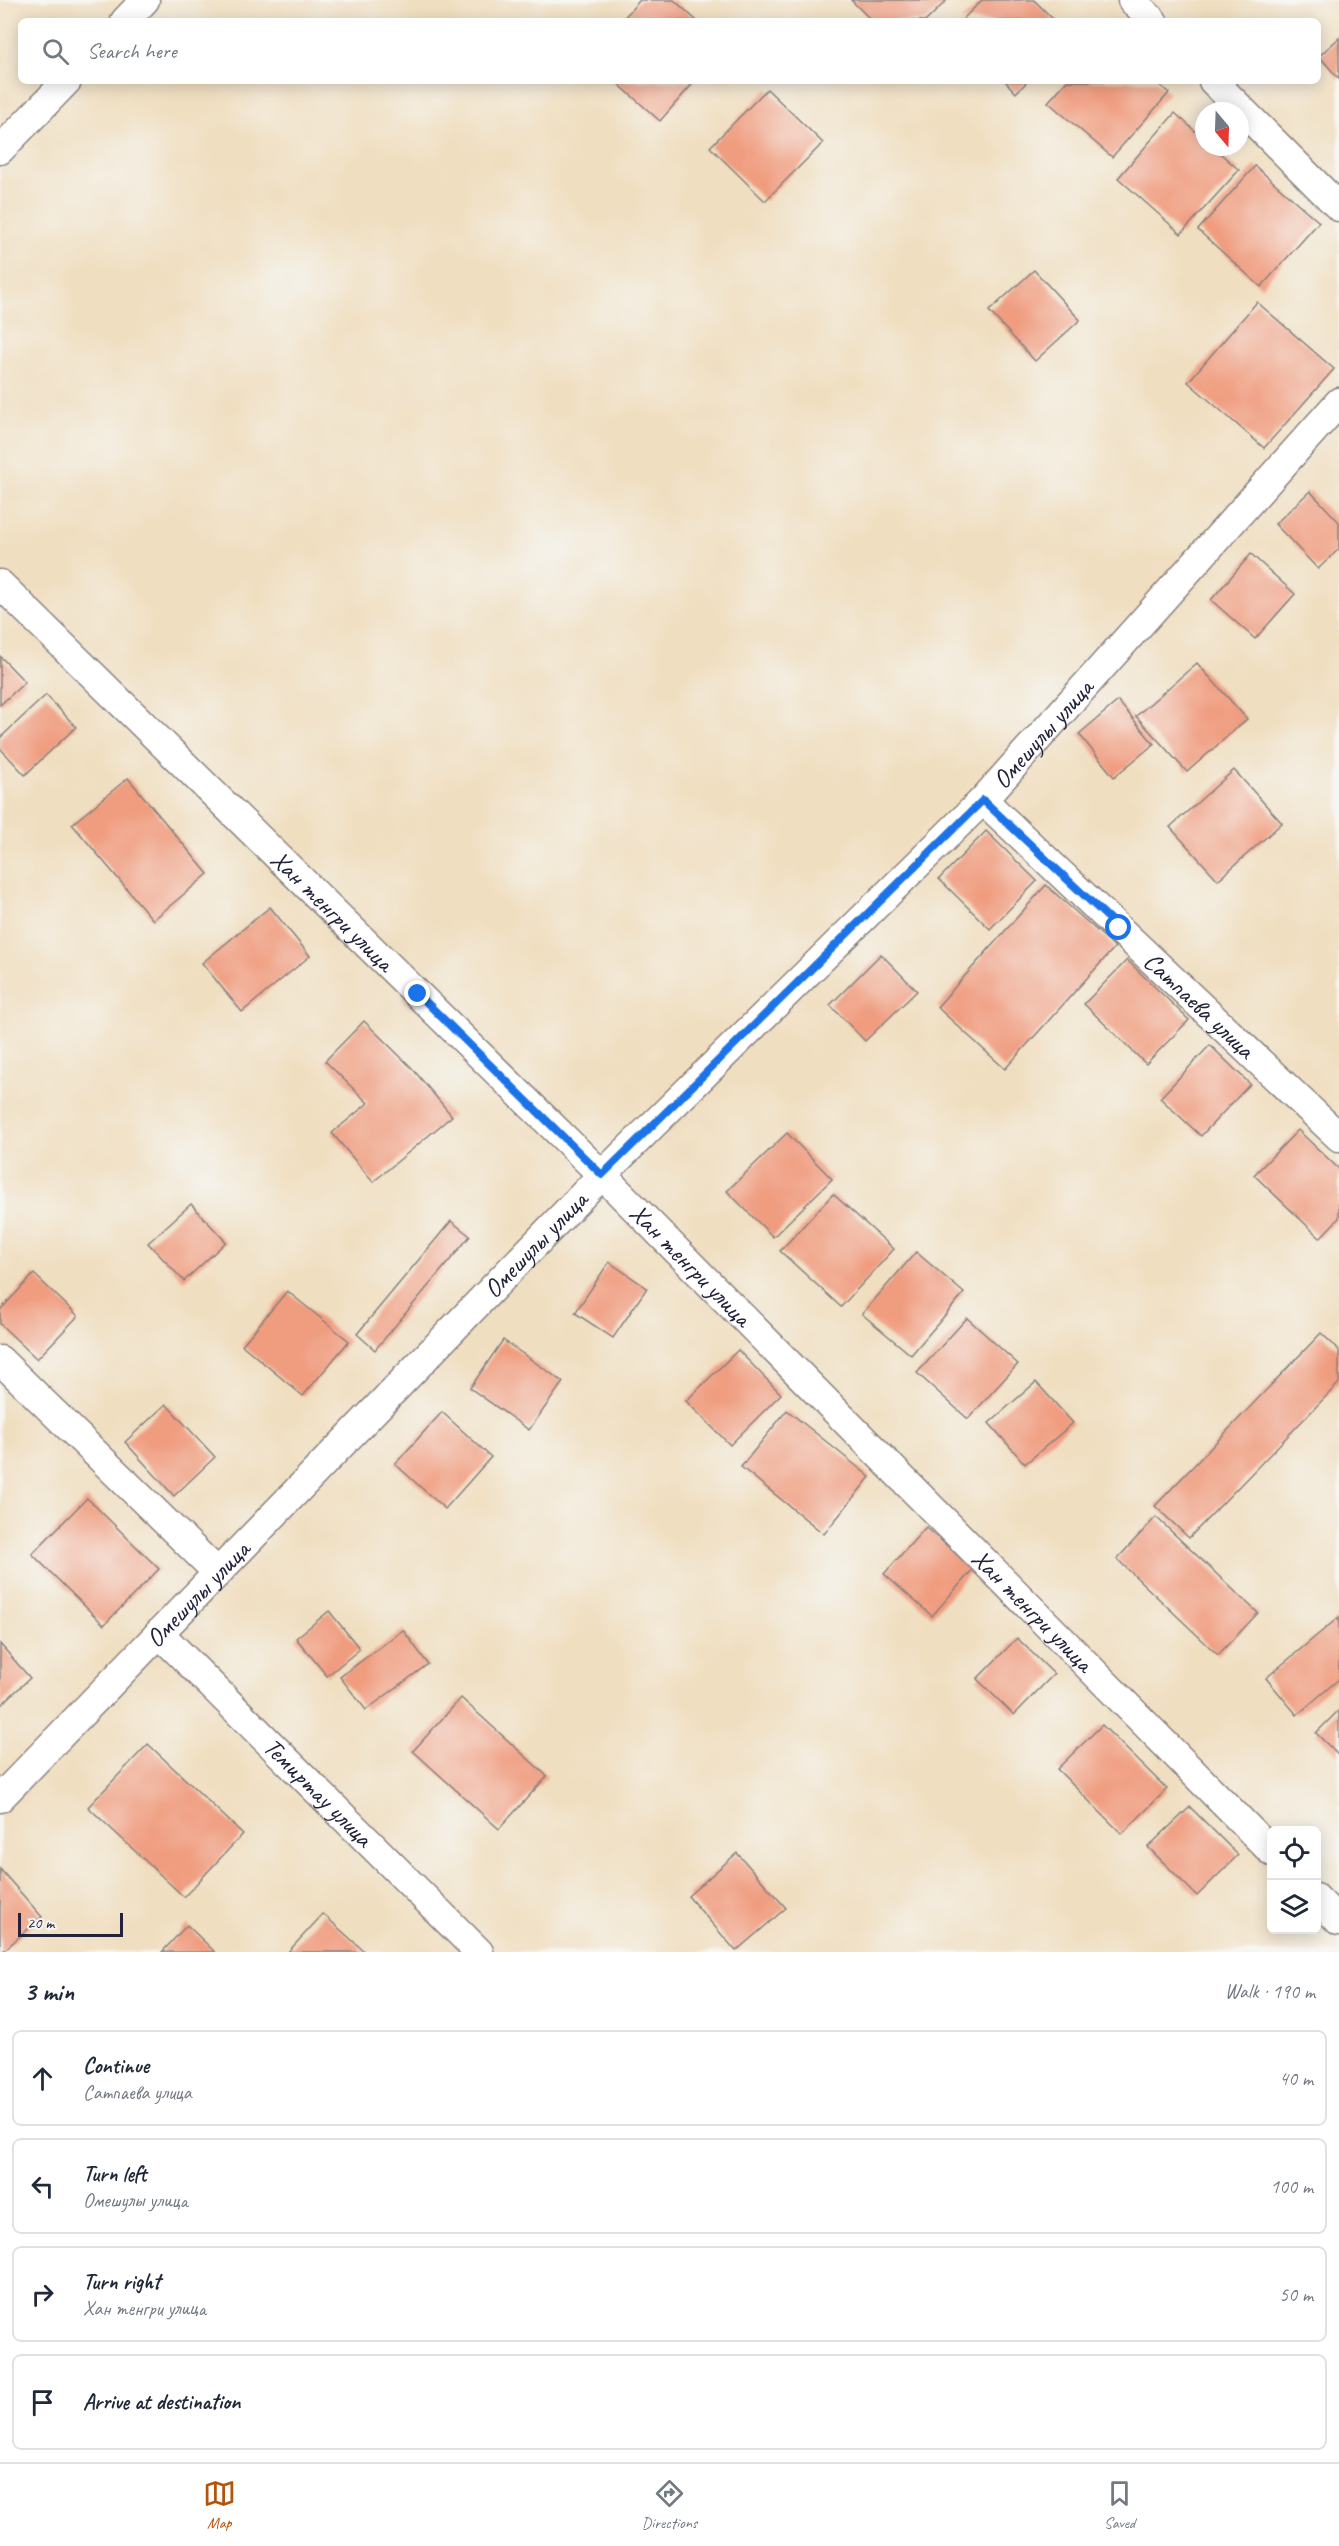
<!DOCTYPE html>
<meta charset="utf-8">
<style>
:root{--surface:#fff;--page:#f2f2f3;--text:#1f2937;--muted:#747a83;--line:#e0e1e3;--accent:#b45309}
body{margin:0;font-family:Caveat,sans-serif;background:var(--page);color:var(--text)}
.controls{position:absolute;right:18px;bottom:18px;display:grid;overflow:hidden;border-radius:9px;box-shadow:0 3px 15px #0003}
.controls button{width:54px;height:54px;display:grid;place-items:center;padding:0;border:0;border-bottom:2px solid var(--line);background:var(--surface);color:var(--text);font:30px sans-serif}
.compass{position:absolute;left:1195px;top:102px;width:54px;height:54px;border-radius:50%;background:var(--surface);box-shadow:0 3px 15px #0003;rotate:161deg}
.scale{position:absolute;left:18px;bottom:15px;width:105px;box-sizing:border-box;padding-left:6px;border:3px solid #22223b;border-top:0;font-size:16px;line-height:21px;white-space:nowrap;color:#22223b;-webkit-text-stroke:4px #f6f6f2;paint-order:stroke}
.stop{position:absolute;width:18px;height:18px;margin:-14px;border:4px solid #1a73e8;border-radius:50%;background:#fff}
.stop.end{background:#1a73e8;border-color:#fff;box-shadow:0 2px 6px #0008}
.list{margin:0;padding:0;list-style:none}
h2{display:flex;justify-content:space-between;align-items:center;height:78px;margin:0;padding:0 24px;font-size:26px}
h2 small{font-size:20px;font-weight:400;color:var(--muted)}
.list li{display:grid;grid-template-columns:39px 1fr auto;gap:18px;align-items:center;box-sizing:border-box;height:96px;margin:0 12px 12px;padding:0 12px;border:2px solid var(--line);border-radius:9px}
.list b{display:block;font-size:22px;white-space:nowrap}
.list p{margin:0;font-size:20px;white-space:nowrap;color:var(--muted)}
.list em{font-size:20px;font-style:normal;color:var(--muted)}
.icon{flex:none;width:33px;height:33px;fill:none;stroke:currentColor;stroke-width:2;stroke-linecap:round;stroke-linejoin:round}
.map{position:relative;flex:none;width:1339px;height:1952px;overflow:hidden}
.search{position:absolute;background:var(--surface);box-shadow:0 3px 15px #0003;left:18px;right:18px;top:18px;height:66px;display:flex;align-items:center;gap:15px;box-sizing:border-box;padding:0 21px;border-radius:9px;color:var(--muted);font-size:22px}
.sheet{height:510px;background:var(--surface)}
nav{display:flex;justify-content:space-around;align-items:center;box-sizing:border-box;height:84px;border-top:2px solid var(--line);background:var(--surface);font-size:16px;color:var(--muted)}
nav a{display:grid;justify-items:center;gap:3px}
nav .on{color:var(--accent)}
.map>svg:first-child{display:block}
</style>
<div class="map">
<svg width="1339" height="1952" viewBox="0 0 1339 1952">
<rect width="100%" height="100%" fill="#f6f6f2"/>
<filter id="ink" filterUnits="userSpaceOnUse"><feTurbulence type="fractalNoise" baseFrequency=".0167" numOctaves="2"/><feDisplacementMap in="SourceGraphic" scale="12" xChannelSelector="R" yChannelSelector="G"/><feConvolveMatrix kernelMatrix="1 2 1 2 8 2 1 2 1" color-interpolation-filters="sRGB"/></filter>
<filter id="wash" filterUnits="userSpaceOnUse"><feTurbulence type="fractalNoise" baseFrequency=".008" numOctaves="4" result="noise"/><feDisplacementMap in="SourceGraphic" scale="24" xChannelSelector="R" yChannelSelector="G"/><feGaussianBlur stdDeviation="1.35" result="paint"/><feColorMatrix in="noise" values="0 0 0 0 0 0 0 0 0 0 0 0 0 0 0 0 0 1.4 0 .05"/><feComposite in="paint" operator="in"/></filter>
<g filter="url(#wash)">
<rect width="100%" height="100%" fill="#f0dec0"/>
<g id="blocks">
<g fill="#f09c7f">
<path d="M640 0H674L697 21H621Z"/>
<path d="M851 0H947L926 21H872Z"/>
<path d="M982 0H1034L1055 21H961Z"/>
<path d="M1339 38V79L1319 56Z"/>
<path d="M615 81H695L660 121Z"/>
<path d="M1005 81H1028L1016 93Z"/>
<path d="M1067 81H1155L1169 93 1112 157 1048 102Z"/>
<path d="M767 89 823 143 765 201 710 147Z"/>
<path d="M1175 113 1204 139V147H1213L1239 170 1181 234 1118 178Z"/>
<path d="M1255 166 1319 222 1261 287 1198 230Z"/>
<path d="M1034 270 1080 320 1035 361 989 311Z"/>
<path d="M1257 302 1334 369 1264 448 1188 382Z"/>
<path d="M1310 491 1339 522V549L1318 569 1275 524Z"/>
<path d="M1251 554 1295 594 1255 639 1211 600Z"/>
<path d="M0 656 25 682 0 705Z"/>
<path d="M1197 663 1247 719 1187 772 1136 716Z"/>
<path d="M46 695 76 727 25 775 0 748V738Z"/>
<path d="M1118 701 1154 744 1114 777 1079 734Z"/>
<path d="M1234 770 1282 823 1218 880 1170 827Z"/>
<path d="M128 778 208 874 153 920 72 824Z"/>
<path d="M986 831 1037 881 990 929 939 879Z"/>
<path d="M1046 885 1115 947 1005 1069 937 1007Z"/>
<path d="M270 907 310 956 242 1012 202 963Z"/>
<path d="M881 954 917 991 865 1041 830 1005Z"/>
<path d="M1127 960 1189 1020 1146 1064 1084 1004Z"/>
<path d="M364 1021 411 1067 452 1116 373 1182 332 1133 368 1103 325 1061Z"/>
<path d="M1210 1045 1250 1084 1201 1136 1160 1098Z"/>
<path d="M1298 1130 1339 1169V1218L1320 1238 1254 1175Z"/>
<path d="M787 1133 832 1179 773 1237 727 1191Z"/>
<path d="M833 1194 894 1249 841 1307 780 1251Z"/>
<path d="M191 1204 226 1242 184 1281 148 1243Z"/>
<path d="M451 1221 470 1236 375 1350 357 1334Z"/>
<path d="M916 1252 964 1293 911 1355 862 1314Z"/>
<path d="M609 1262 647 1288 613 1338 575 1313Z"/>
<path d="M34 1274 78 1316 37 1359 0 1324V1310Z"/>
<path d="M287 1291 349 1341 303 1396 242 1345Z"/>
<path d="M967 1318 1018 1364 968 1419 917 1373Z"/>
<path d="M1321 1333 1339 1350V1383L1189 1538 1155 1506Z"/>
<path d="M503 1340 563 1382 529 1430 470 1388Z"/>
<path d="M738 1350 781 1394 730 1445 686 1401Z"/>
<path d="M1036 1382 1073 1423 1025 1464 989 1423Z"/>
<path d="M166 1404 215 1457 174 1496 125 1442Z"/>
<path d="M787 1410 870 1477 824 1534 741 1467Z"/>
<path d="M442 1412 491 1457 445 1509 395 1464Z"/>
<path d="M87 1498 159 1569 104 1625 32 1554Z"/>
<path d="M1156 1517 1258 1613 1218 1655 1117 1559Z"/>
<path d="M926 1527 973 1569 932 1616 884 1574Z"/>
<path d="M329 1611 360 1649 327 1676 296 1638Z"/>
<path d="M1339 1617V1679L1297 1715 1266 1678Z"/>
<path d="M403 1630 428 1664 366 1710 340 1677Z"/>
<path d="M1017 1638 1054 1674 1014 1715 977 1679Z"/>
<path d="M0 1644 30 1678 0 1706Z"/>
<path d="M461 1698 547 1776 499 1829 413 1751Z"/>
<path d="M1339 1710V1756L1316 1733Z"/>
<path d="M1102 1725 1167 1789 1122 1834 1057 1769Z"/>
<path d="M148 1744 243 1834 184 1897 88 1807Z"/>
<path d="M1190 1807 1238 1855 1197 1896 1148 1847Z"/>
<path d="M737 1853 786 1908 736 1951 688 1896Z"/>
<path d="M0 1869 42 1917 2 1952H0Z"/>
<path d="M323 1914 365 1952H288Z"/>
<path d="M187 1925 215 1952H162Z"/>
</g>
</g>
</g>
<g filter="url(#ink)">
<use href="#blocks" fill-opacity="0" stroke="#89807e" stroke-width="1.5"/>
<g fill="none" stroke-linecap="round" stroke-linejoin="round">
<g stroke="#89807e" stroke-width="31">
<g id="street">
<path d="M1132 0 1153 21"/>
<path d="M125 21 145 0"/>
<path d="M1213 81 1339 207"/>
<path d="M0 150 67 81"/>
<path id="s1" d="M0 584 602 1175 1272 1852"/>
<path id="s2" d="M983 800 1339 1137"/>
<path d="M0 1360 218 1573"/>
<path id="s3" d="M159 1633 479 1952"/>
<path id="s4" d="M0 1798 602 1175 983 800 1339 402"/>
<path d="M1316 1898 1339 1921"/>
</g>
</g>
<use href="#street" stroke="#fff" stroke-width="28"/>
</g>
</g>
<g fill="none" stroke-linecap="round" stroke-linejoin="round" filter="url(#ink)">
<path stroke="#1a73e8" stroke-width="8" d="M418 994 602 1175 983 800 1119 928"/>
</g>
<g text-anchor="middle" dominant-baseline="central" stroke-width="4.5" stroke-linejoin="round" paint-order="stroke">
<g font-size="26" fill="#22223b" stroke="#f6f6f2">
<text stroke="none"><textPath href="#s4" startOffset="1490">Омешулы улица</textPath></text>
<text stroke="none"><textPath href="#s1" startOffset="466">Хан тенгри улица</textPath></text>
<text stroke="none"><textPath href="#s2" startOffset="298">Сатпаева улица</textPath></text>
<text stroke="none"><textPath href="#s4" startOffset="770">Омешулы улица</textPath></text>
<text stroke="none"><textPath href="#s1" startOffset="970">Хан тенгри улица</textPath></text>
<text stroke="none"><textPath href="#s4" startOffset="284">Омешулы улица</textPath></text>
<text stroke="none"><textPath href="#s1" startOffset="1456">Хан тенгри улица</textPath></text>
<text stroke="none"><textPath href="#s3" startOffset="225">Темиртау улица</textPath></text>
</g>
</g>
</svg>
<div class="controls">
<button><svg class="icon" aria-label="locate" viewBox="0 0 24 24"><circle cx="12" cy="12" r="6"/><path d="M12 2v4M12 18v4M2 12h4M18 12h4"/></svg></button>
<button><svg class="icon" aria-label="layers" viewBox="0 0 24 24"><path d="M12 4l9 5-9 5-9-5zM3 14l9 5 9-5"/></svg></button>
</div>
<svg class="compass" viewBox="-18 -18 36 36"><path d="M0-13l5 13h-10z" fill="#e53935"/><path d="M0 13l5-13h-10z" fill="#747a83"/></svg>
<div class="scale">20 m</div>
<div class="stop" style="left:1119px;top:928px"></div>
<div class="stop end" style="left:418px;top:994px"></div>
<div class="search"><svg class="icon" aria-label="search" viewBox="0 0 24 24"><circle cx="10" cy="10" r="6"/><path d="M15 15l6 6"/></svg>Search here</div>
</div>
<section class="sheet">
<h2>3 min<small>Walk · 190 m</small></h2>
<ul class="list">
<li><svg class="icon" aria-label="ahead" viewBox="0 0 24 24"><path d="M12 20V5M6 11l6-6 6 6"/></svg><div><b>Continue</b><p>Сатпаева улица</p></div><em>40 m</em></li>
<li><svg class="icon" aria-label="left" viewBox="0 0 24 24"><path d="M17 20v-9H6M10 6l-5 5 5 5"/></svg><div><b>Turn left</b><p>Омешулы улица</p></div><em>100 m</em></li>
<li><svg class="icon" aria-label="right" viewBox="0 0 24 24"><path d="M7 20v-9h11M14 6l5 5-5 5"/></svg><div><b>Turn right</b><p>Хан тенгри улица</p></div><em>50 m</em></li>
<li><svg class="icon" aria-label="arrive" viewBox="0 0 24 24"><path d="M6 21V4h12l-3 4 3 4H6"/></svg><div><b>Arrive at destination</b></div></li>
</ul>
</section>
<nav>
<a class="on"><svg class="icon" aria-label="map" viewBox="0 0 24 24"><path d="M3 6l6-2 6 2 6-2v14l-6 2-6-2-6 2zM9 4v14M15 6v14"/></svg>Map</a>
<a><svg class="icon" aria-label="directions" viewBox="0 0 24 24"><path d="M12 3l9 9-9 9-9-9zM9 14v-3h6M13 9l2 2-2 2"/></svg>Directions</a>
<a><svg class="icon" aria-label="saved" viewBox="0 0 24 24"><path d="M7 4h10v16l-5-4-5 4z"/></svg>Saved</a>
</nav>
